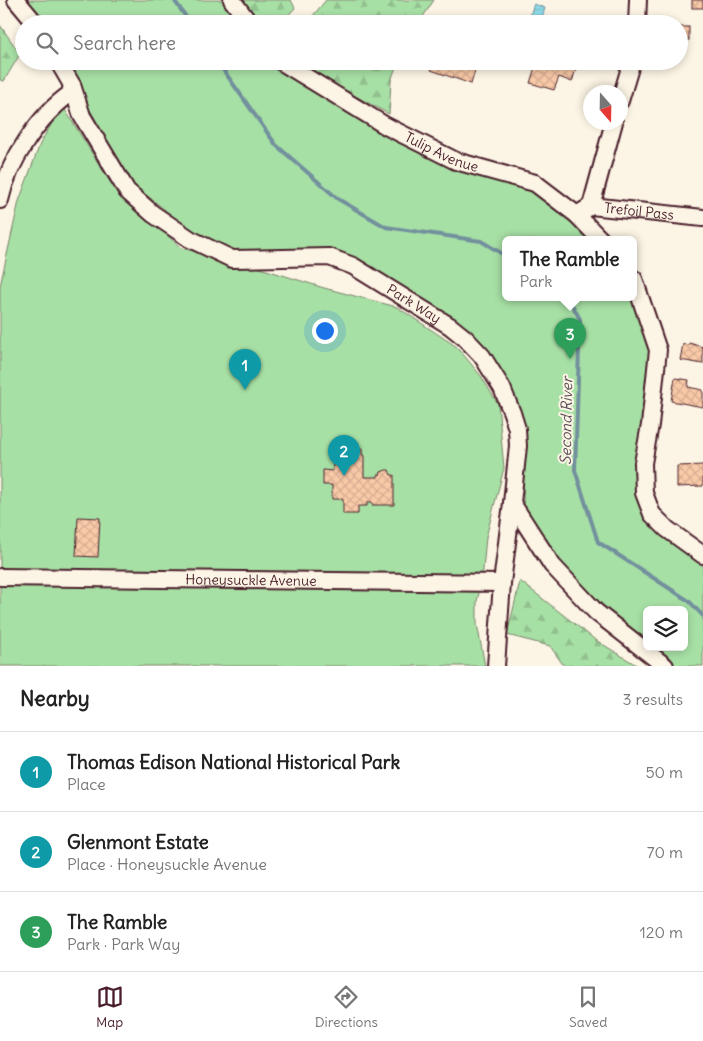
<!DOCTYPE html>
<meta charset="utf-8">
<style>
:root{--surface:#fff;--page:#f2f2f2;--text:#222;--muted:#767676;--line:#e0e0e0;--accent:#4a1f2b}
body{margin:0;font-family:Delius,sans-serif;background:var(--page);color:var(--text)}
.controls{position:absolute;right:15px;bottom:15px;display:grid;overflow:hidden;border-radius:8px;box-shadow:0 2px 8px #0003}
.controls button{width:45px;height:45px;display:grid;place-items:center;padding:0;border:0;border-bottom:1px solid var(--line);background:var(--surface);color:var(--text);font:25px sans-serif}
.compass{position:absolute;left:583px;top:85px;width:45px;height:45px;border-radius:50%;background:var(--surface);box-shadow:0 2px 8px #0003;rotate:160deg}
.you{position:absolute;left:324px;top:330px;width:18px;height:18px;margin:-12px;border:4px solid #fff;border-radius:50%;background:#1a73e8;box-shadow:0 0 0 8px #1a73e833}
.badge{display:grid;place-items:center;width:32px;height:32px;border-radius:50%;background:var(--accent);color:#fff;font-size:16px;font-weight:700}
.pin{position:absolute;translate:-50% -41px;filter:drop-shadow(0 1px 2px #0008)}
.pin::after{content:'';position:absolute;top:26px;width:18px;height:15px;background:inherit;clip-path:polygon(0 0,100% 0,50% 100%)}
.popup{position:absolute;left:502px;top:236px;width:135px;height:65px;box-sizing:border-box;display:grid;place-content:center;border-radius:8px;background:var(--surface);filter:drop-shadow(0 1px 4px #0005);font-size:16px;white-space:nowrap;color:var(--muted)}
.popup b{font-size:19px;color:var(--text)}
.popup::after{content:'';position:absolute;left:50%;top:100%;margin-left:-10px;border:10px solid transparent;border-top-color:var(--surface)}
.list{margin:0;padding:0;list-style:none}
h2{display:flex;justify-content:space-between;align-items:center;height:65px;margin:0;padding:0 20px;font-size:21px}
h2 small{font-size:16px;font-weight:400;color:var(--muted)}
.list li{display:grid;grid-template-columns:32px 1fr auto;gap:15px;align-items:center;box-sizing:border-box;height:80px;padding:0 20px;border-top:1px solid var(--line)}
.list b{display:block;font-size:19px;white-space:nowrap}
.list p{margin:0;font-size:16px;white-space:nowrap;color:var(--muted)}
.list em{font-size:16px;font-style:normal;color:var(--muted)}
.icon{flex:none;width:28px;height:28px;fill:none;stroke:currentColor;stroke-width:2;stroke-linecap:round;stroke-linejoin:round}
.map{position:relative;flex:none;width:703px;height:666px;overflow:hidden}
.search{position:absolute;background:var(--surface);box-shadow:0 2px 8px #0003;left:15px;right:15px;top:15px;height:55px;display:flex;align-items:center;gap:12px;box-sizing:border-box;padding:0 18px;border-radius:28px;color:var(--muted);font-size:19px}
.sheet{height:305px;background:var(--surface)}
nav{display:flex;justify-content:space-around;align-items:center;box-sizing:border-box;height:70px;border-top:1px solid var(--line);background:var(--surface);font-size:14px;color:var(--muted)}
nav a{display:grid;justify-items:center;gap:2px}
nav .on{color:var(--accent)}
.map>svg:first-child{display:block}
</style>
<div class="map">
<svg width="703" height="666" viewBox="0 0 703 666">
<defs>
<pattern id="forest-firs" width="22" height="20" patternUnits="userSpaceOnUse" patternTransform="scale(1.25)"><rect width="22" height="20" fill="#a7e0a5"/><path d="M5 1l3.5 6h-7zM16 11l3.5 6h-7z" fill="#91c08e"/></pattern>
<pattern id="water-rules" width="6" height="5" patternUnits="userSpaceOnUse" patternTransform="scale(1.25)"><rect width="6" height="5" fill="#8ddce9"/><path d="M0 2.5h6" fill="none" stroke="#7bbcc8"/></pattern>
<pattern id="building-cross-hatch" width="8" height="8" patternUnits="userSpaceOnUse" patternTransform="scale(1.25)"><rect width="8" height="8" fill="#f9caa8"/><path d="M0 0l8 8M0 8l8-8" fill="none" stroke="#d7ad91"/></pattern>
</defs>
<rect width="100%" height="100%" fill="#fcf5e5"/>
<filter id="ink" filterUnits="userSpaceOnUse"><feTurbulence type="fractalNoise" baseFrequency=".02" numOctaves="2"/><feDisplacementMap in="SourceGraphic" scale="10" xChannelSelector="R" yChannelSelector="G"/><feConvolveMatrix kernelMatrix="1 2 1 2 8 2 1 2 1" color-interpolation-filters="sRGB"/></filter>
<g filter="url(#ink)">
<g fill="url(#forest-firs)" stroke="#788068">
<path d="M243 0H291L295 8 280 24H262Z"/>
<path d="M326 0H434L418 24H306Z"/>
<path d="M0 25 20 54 4 81 0 80Z"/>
<path d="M290 61H398L391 81 389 114Z"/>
<path d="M520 581 594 639 638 666H564L550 646 507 635Z"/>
</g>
<g fill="#a7e0a5" stroke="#788068">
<path d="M23 0H223L242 24H45Z"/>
<path d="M64 61H278L301 82 530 187 554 205 591 240H506V298H634L651 345 636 487 703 560V666H676L651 647H684V610H647V644L628 630 556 558 523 504 524 462 501 373 471 332 340 254 253 253 209 245 130 182 86 103Z"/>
<path d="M62 105 110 182 181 248 247 264 324 288 397 307 457 347 481 376 498 404 504 468 486 537 482 581 477 601V624L485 666H0V286L19 201 40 144Z"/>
</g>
<path fill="url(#water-rules)" stroke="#72909d" d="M534 4 545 8 540 24H527Z"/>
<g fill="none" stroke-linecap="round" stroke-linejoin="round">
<g stroke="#72909d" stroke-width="4">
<path d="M174 0 191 24"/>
<path d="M217 61 276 145 338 199 386 227 481 241 506 256"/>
<path d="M559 298 572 305 580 319 575 470 598 542 689 601 703 616"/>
</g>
</g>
<g fill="url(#building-cross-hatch)" stroke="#4a1f2b">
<rect x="692" y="0" width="11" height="8"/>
<rect x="679" y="27" width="10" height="13"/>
<path d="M434 61H478L471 84 431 70Z"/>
<path d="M537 61H576L578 62 572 82 559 77 554 90 530 83Z"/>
<path d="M689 343 703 347V364L680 360 683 344 689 345Z"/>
<path d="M675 378 689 380 688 387 703 390V407L671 401Z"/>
<path d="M345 437 351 440 352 449 362 448V455H364V477H378V474L380 475 381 472 386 470H389L391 475H394V505H372V502H367V506H358V514H343V499H332V485H323V470L333 471V450H337V443L339 440Z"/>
<path d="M703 465V486L677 487V466Z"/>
<path d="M78 517 100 518 98 557 76 556Z"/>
</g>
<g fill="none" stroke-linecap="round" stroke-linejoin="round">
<g stroke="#4a1f2b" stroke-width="20">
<g id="minor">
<path d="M16 0 36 24"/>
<path d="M232 0 250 24"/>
<path d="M637 24 638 0"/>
<path id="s1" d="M58 61 72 85 82 116 127 191 153 214 190 239 232 259 329 257 353 266 450 326 465 338 482 356 502 388 512 413 517 429 518 446 512 503 552 565 596 612 665 666"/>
<path id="s2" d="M280 61 386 126 456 161 535 183 577 215 601 240"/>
<path d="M620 101 632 61"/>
<path d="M0 200C8 163 38 116 70 94L72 85"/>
<path d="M591 206 614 122"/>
<path id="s3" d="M577 215 591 206 703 218"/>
<path d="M634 279 658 350 650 425 643 463 644 493 652 514 667 529 703 555"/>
<path id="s4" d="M0 577 502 583"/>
<path d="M496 666 502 583 512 503"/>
</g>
</g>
<use href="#minor" stroke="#fcf5e5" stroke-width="16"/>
</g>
</g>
<g text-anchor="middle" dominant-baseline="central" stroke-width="4" stroke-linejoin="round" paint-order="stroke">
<g font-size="14" fill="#4a1f2b" stroke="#fcf5e5">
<text stroke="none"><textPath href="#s2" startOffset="186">Tulip Avenue</textPath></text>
<text stroke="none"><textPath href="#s3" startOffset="65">Trefoil Pass</textPath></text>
<text stroke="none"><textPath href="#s1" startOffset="468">Park Way</textPath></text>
<text stroke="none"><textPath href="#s4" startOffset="251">Honeysuckle Avenue</textPath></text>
</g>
<g font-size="15" font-style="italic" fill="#5b4e5a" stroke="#fcf5e5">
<text transform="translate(566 421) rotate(-89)">Second River</text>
</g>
</g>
</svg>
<div class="controls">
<button><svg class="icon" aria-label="layers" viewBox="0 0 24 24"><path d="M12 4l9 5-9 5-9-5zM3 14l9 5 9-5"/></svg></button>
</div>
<svg class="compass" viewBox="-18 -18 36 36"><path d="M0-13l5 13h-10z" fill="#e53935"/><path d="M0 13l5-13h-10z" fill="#767676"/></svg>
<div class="you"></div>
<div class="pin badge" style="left:245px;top:390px;background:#0f9aa8">1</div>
<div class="pin badge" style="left:344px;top:476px;background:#0f9aa8">2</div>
<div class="pin badge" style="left:570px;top:359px;background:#2e9e5b">3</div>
<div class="popup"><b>The Ramble</b>Park</div>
<div class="search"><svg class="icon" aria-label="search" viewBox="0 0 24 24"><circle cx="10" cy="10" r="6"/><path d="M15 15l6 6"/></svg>Search here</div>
</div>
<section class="sheet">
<h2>Nearby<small>3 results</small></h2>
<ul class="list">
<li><span class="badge" style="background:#0f9aa8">1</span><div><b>Thomas Edison National Historical Park</b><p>Place</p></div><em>50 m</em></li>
<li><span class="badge" style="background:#0f9aa8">2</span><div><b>Glenmont Estate</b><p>Place · Honeysuckle Avenue</p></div><em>70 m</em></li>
<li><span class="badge" style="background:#2e9e5b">3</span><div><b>The Ramble</b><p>Park · Park Way</p></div><em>120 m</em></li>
</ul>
</section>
<nav>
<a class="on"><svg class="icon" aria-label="map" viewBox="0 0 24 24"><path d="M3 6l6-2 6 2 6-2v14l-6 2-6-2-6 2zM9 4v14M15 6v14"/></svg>Map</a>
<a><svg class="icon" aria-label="directions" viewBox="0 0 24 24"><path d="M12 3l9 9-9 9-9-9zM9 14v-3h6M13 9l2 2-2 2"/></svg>Directions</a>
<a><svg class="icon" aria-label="saved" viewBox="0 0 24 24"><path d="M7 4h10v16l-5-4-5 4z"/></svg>Saved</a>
</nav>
